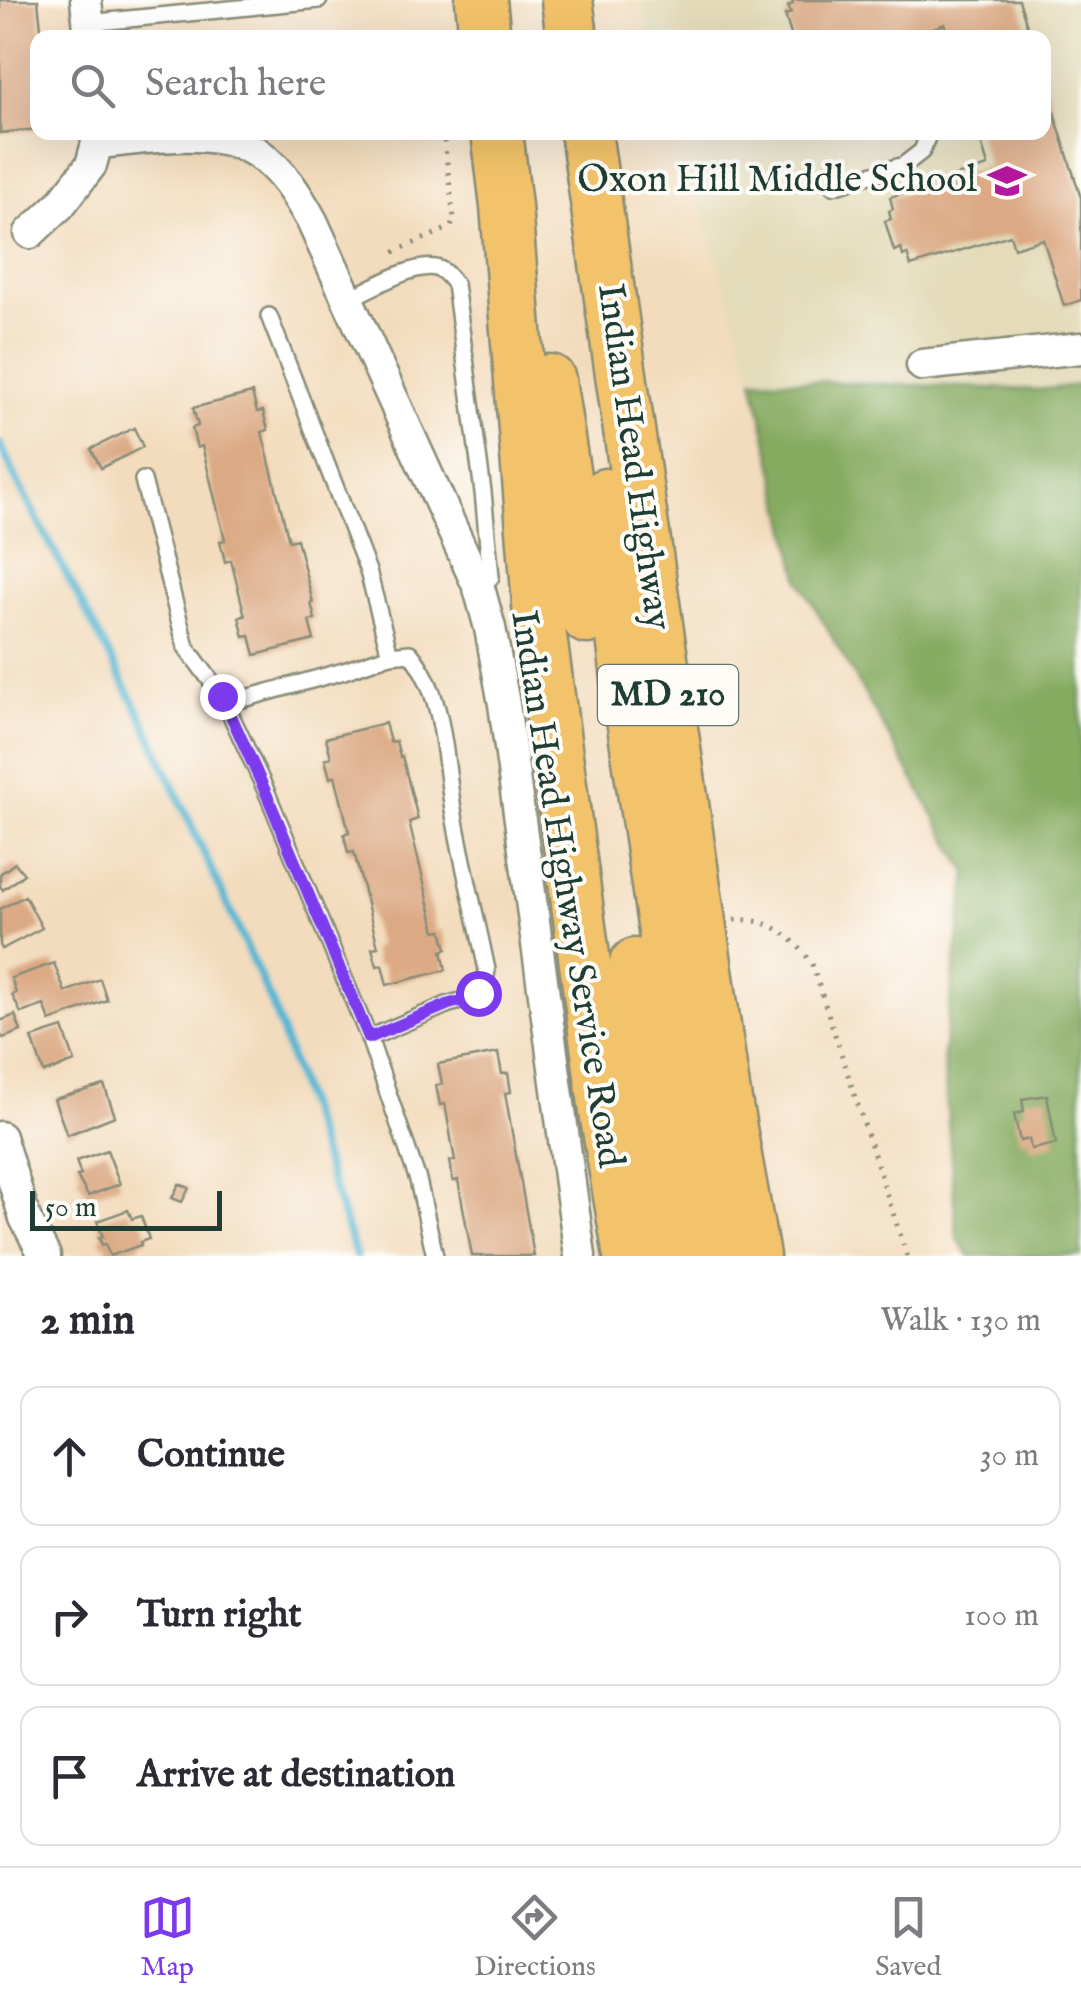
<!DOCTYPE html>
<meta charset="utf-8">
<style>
:root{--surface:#fff;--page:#f2f2f3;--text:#2b2b33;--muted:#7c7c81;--line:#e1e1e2;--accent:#7c3aed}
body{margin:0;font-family:"IM FELL English",serif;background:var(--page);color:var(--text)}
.scale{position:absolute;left:30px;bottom:25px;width:192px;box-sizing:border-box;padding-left:10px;border:5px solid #1f3d34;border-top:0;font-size:28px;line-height:35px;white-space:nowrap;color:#1f3d34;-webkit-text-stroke:8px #fdfcf7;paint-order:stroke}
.stop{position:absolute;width:30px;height:30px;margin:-22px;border:8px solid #7c3aed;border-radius:50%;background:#fff}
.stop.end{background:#7c3aed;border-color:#fff;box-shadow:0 2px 10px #0008}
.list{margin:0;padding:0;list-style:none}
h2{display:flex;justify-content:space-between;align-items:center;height:130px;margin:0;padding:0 40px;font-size:42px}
h2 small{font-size:32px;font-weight:400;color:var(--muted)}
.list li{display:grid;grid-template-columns:65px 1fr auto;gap:30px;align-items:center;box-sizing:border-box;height:140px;margin:0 20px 20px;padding:0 20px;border:2px solid var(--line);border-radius:20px}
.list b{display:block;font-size:38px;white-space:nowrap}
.list em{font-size:32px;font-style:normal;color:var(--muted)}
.icon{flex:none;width:55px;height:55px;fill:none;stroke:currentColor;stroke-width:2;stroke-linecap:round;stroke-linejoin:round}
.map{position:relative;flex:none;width:1081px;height:1256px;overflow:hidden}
.search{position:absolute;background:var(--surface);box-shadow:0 10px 40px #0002;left:30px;right:30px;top:30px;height:110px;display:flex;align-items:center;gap:25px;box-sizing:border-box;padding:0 35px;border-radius:20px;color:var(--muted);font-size:38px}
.sheet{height:610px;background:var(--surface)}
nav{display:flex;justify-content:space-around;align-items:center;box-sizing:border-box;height:140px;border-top:2px solid var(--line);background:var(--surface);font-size:28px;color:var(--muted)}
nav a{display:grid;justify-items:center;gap:5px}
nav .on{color:var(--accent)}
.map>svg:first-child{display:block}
</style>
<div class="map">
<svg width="1081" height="1256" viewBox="0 0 1081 1256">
<rect width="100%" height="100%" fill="#fdfcf7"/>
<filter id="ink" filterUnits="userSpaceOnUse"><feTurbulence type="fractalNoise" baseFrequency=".01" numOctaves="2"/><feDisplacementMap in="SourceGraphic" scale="20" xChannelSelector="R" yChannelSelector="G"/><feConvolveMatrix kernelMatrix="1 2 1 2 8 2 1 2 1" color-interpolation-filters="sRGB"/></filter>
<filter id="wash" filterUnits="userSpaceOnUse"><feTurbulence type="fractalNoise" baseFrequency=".0048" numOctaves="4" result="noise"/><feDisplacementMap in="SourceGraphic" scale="40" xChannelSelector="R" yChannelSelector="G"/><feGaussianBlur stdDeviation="2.25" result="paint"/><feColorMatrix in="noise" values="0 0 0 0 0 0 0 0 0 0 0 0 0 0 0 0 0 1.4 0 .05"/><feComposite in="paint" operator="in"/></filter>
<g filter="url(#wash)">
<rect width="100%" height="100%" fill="#f3dcbd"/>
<path fill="#e3dbba" d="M640 0H1081V385L1038 390 753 379 679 133 1044 132V38L651 37Z"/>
<path fill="#85ab61" stroke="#52744a" stroke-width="2.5" d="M753 379 1038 390 1081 385V1256H969L957 1237 943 1055 967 873 800 581Z"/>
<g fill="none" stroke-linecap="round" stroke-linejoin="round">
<path stroke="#53b6d2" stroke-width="8" d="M0 444 17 481 146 725 273 1006 356 1256"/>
</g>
<g id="blocks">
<g fill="#dba983">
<path d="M0 0H38L42 38H38V129L0 133Z"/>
<path d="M792 0H1019L1031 38H949L945 24 903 38H792L785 15 791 13 788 6 793 4Z"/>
<path d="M1044 81 1081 198V300L1064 306 1043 239 1014 248 1010 235 911 266 907 254 903 256 901 248 894 251 885 221 891 219 889 211 893 209 890 197 988 166 978 132H1044Z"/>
<path d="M252 393 257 412 263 411 268 430 262 432 289 541 297 539 313 603H311L315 619 309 621 314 640 255 655 250 636 244 637 239 617 245 616 231 560 225 562 220 541 225 540 202 446 197 448 192 428 198 426 193 408Z"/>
<path d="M134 428 143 447 101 468 91 449Z"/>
<path d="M385 723 390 742 396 741 400 757 402 756 418 819 409 822 436 931 442 930 447 949 442 951 446 970 387 985 382 965 377 966 372 948 378 947 354 852 348 853 344 834 349 832 335 776 330 778 325 759 331 757 326 738Z"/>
<path d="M15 863 24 874 3 890 0 886V874Z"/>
<path d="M25 896 42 928 2 949 0 945V909Z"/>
<path d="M54 963 65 992 100 979 107 1000 50 1021 44 1005 21 1013 12 995 16 993 11 978Z"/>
<path d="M15 1015 21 1031 3 1038 0 1034V1021Z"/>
<path d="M63 1028 75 1062 44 1073 32 1038Z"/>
<path d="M498 1053 502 1074 508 1073 511 1092 505 1093 534 1256H472L458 1180 453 1181 450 1161H455L445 1104 440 1105 436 1085 442 1084 438 1064Z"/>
<path d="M104 1085 115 1116 67 1135 54 1099Z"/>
<path d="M1047 1095 1056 1144 1031 1149 1029 1139 1020 1141 1014 1114 1024 1112 1022 1099Z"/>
<path d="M107 1150 120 1184 88 1196 77 1176 81 1175 76 1161Z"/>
<path d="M179 1184 189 1188 182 1202 172 1198Z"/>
<path d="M128 1210 132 1219 141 1216 149 1239 140 1242 141 1245 110 1256 105 1244 102 1245 99 1238 103 1237 97 1221Z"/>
</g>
</g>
</g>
<g filter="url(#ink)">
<use href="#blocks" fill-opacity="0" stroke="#898c78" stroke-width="2.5"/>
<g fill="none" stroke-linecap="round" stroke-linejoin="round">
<g stroke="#898c78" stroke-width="20">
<g id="service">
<path d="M88 23 319 0"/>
<path d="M833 186 904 165 922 151 929 132"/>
<path d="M349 299C370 289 413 263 436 268 445 270 449 277 455 284L483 492 491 577 479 588"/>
<path d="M269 316 368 571 390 655 410 653C445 695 444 757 453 809 462 863 476 916 487 970L484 987 473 998 449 1004 369 1038"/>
<path d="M143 480 186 647 222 696 267 793 369 1038 418 1180 435 1256"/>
<path d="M225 704 344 671 390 655"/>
</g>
</g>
<g stroke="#898c78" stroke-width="35">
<g id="minor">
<path d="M86 0 90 38"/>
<path d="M98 143C146 139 217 124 259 154 283 171 298 196 312 221L479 588 490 628 504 704 580 1256"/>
<path d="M30 233 60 205 91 165 100 132"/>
<path d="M922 365 1081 348"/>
<path d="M0 1137 25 1218 45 1256"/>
</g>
</g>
<g stroke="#898c78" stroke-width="55">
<g id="trunk">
<path d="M481 0 485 38"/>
<path d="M567 0 572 38"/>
<path d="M497 132 506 206 540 629 605 1112 629 1256"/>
<path d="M586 132 725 1095 754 1256"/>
<path d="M550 380 587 618"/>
<path d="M605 494 631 712 713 1256"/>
<path d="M635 964 658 1136 677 1256"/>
</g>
</g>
<g stroke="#898c78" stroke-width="5" stroke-dasharray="2.5 8" stroke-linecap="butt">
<path d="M394 252 451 227 454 218 443 132"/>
<path d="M734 920C769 917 793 936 812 964L907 1256"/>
</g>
<use href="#service" stroke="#fff" stroke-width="15"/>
<use href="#minor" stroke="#fff" stroke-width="30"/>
<use href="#trunk" stroke="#f2c36a" stroke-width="50"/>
</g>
</g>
<g fill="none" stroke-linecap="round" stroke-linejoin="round" filter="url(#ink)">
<path stroke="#7c3aed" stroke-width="12" d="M222 696 266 793 369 1038 449 1004 473 998 478 993"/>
</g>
<defs>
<g id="school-bare" transform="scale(3)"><path d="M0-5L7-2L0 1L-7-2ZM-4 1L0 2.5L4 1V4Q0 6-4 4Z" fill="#b5179e" stroke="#fdfcf7" stroke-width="2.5" paint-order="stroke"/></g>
</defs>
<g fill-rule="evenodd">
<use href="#school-bare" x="1007" y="181"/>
</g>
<g text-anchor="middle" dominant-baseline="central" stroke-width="8" stroke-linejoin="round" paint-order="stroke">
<rect fill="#fdfcf7" stroke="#62766e" stroke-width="2.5" x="598" y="665" width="140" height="60" rx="8"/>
<g font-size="35" font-weight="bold" fill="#1f3d34">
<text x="668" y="695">MD 210</text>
</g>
<g font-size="38" fill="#1f3d34" stroke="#fdfcf7" text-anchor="end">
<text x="977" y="181">Oxon Hill Middle School</text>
</g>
<g font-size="38" fill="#1f3d34" stroke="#fdfcf7">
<text transform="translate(633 457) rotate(82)">Indian Head Highway</text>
<text transform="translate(566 889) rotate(81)">Indian Head Highway Service Road</text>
</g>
</g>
</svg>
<div class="scale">50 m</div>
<div class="stop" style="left:478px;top:993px"></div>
<div class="stop end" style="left:222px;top:696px"></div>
<div class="search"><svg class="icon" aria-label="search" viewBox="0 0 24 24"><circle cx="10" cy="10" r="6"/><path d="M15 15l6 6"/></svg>Search here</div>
</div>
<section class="sheet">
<h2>2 min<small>Walk · 130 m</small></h2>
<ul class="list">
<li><svg class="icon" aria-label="ahead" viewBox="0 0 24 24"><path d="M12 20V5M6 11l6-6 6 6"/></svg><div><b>Continue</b></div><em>30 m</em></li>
<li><svg class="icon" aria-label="right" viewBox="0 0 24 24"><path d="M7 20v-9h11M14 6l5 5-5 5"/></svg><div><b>Turn right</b></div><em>100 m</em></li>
<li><svg class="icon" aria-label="arrive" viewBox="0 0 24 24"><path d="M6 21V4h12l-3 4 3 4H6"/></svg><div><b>Arrive at destination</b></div></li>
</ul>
</section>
<nav>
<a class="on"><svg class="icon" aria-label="map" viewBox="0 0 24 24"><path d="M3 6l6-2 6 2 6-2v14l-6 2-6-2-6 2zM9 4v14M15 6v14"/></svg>Map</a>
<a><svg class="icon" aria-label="directions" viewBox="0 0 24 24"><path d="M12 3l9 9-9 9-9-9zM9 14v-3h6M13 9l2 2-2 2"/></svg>Directions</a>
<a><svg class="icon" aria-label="saved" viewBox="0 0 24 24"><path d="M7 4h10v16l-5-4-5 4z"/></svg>Saved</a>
</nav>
